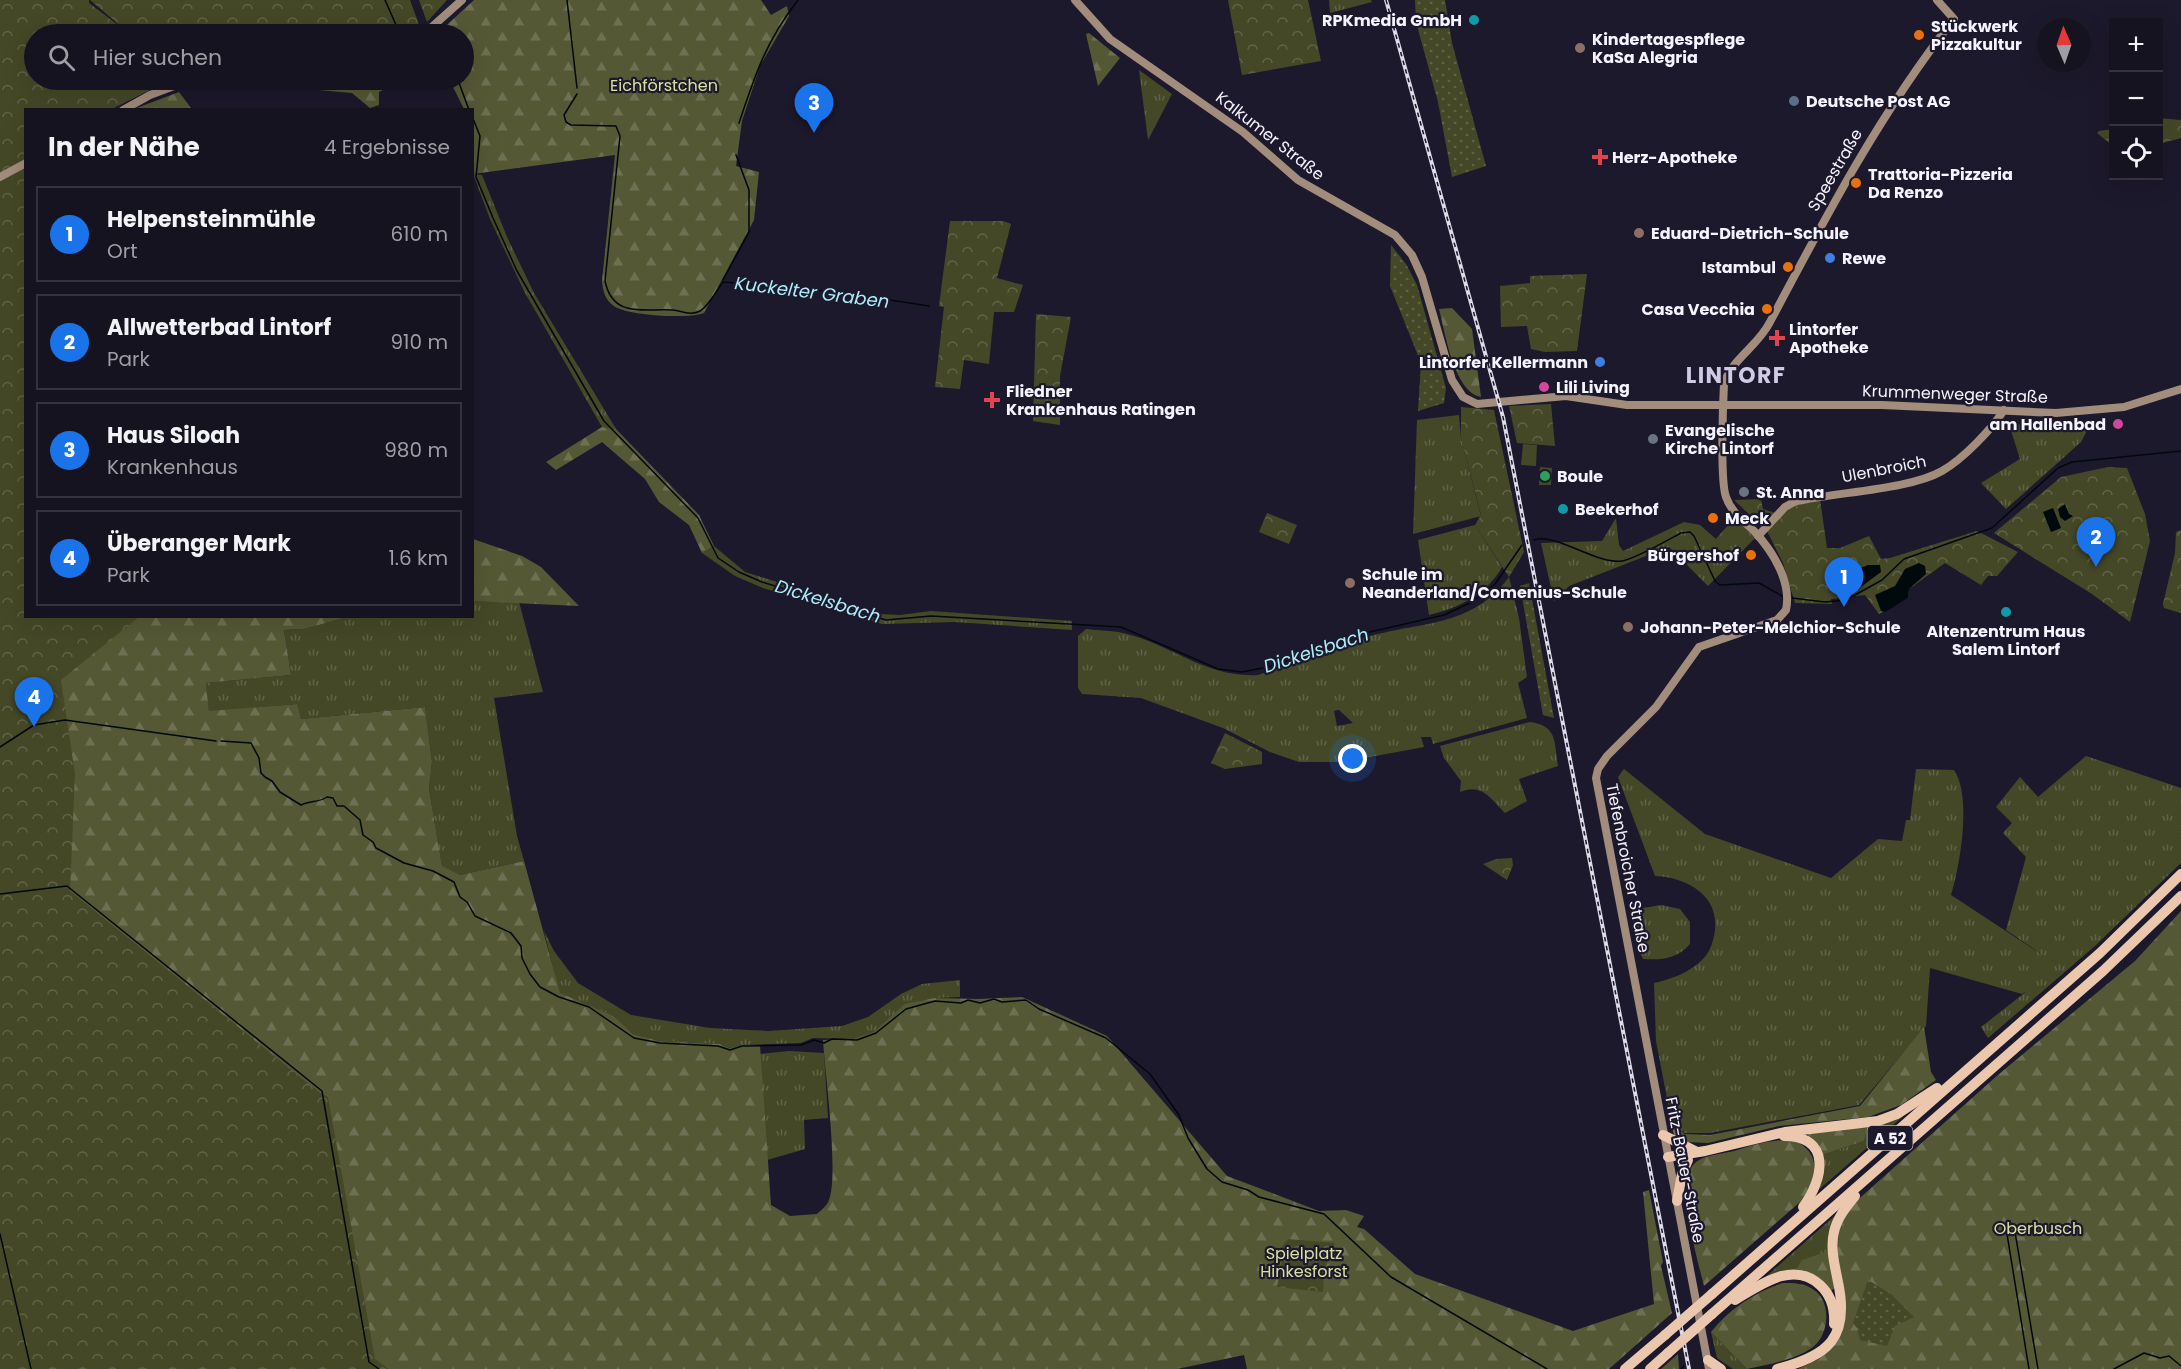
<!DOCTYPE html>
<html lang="de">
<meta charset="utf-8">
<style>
:root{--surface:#161321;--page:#23202e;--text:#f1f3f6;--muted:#9e9ea5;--line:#35323f;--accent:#1a73e8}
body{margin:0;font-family:Poppins,sans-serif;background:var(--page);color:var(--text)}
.controls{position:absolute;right:18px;top:18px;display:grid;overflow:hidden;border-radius:0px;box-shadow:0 6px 24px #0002}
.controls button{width:54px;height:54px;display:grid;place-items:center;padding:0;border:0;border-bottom:2px solid var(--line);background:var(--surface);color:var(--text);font:30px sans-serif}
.compass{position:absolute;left:2037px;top:18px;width:54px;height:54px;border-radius:50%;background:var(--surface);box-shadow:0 6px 24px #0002;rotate:358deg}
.you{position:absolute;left:1353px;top:759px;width:21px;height:21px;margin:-15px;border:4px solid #fff;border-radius:50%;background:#1a73e8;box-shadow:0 0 0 9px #1a73e833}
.badge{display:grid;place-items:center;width:39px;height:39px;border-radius:50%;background:var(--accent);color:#fff;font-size:20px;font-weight:700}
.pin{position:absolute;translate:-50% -50px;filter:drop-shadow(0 2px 3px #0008)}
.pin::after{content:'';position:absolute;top:32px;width:21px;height:18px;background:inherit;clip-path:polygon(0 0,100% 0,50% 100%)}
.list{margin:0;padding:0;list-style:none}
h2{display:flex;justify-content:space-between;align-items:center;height:78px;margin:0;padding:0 24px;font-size:26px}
h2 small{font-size:20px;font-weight:400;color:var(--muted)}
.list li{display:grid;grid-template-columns:39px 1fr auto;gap:18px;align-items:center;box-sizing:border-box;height:96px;margin:0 12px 12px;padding:0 12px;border:2px solid var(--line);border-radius:0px}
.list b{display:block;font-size:22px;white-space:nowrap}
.list p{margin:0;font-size:20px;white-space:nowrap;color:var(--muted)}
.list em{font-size:20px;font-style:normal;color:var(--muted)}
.icon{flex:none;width:33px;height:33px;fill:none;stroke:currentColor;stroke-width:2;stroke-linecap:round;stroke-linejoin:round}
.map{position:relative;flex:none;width:2181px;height:1369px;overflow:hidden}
.search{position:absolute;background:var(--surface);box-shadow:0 6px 24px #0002;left:24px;top:24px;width:450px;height:66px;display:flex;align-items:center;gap:15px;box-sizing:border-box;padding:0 21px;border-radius:33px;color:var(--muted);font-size:22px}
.panel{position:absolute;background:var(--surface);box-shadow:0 6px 24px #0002;left:24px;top:108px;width:450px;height:510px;border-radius:0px}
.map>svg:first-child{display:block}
</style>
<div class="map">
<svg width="2181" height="1369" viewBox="0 0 2181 1369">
<defs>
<pattern id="grass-tufts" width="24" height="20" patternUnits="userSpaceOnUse" patternTransform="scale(1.5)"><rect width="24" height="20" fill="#454827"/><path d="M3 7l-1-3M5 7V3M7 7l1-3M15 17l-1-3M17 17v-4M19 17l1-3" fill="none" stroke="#606347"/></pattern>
<pattern id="forest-firs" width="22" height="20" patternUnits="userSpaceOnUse" patternTransform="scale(1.5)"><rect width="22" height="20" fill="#555835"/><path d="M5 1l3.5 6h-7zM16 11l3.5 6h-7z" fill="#6e7053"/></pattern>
<pattern id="park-crowns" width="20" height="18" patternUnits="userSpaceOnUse" patternTransform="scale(1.5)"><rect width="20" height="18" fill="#454827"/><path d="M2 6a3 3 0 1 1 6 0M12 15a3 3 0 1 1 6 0" fill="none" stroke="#606347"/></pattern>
<pattern id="garden-dots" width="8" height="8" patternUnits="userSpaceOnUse" patternTransform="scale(1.5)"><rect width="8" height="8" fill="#454827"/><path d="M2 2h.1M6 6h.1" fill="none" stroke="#606347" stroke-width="1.8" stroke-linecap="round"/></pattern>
</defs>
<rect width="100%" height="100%" fill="#1d192c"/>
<g fill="url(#grass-tufts)" fill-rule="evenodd">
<path d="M1329 0H1371L1372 2 1330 13Z"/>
<path d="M1139 70 1172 94 1148 140Z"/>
<path d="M473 174 482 175 507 237 534 293 616 429 602 427 524 291 490 219Z"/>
<path d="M1459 415 1461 438 1481 516 1413 534 1417 420Z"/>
<path d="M2009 424 2090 425 2081 442 2006 509 1981 483 2020 459Z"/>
<path d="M1735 517 1755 538 1708 586 1669 547 1569 586 1554 601 1541 543 1602 541 1616 518 1619 545 1623 551 1684 522 1700 525 1716 539Z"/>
<path d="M1475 525 1502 567C1487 594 1459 608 1429 615L1418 540Z"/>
<path d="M714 546 745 572 878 614 900 615 931 611 1072 621V630L955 622 882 624 763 588 735 576 702 553Z"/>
<path d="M1509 577 1519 618 1527 677 1518 683 1527 718 1433 744 1431 737H1421L1424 747 1343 762H1299L1270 752 1223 728 1141 698 1082 694 1078 688V636L1086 629C1098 631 1111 630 1123 633 1171 644 1205 678 1258 675 1293 663 1328 649 1364 638 1418 621 1471 629 1509 577ZM1337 710H1339L1353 723 1337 726 1334 711Z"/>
<path d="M473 601 519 602 543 692 494 698 517 836 524 861 460 875 442 867 429 789 432 762 425 707 301 719 296 704 209 712 206 683 291 675 284 630 304 629 348 617 472 616Z"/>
<path d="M1530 722C1558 726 1554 742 1558 766L1519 779 1527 801 1505 813C1490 798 1482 783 1460 792L1461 781 1444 758 1440 746Z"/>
<path d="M2086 756 2181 788V863L2095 946 1988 1038 1981 1027 2027 991 2022 994 1930 968 1926 1026 1859 1105 1710 1133H1685L1672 1124 1656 1041 1654 983C1672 979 1689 973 1703 959 1710 952 1714 940 1715 930 1719 894 1685 877 1655 876L1618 777 1624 769 1705 834 1831 878 1878 839 1902 841 1906 820H1910L1916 769 1954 770C1972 796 1960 866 1951 895L2047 958 2006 930 2026 857 2003 833 2012 823 1996 807 2020 777 2038 797Z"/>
<path d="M1661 905 1680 909 1690 922V944C1677 959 1662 960 1643 959L1638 948 1631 910Z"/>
<path d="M544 931 554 951 578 983 631 1015 710 1028 768 1031 842 1026 868 1017 901 994 922 984 960 980V997L934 998 920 1001 875 1031 852 1039 813 1038 801 1043 741 1045 731 1048 720 1044 660 1041 633 1034 614 1016 559 993Z"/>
<path d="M789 1051 824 1053 828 1118 804 1120 805 1149 767 1160 760 1054Z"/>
<path d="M1908 1112 1815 1193 1822 1155 1864 1141 1868 1127Z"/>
<path d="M1839 1212 1829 1251 1795 1271 1761 1281Z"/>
<path d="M1711 1332 1747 1369H1733L1717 1358Z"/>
</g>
<g fill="url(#forest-firs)">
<path d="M474 0H761L771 15 787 6 789 16 760 66 742 121 736 166 759 172 754 220 704 313C689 319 627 316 614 306 605 300 603 291 602 281L615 155 473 174 472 110 464 109 452 85 446 80H464V34H437Z"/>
<path d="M1089 33 1120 58 1098 86 1086 34Z"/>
<path d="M348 80H402L379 92V105L370 108 352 93 319 90 320 85Z"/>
<path d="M179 92 191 108 134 109Z"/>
<path d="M0 181 26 616 348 617 304 629 284 630 291 675 206 683 209 711 297 704 301 719 425 707 432 762 429 789 442 866 460 875 524 861 560 993 614 1016 633 1034 660 1041 720 1044 730 1048 741 1045H760L771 1205 790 1216 817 1214C821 1210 827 1206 829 1200 839 1174 825 1074 823 1040L852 1039 875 1031 905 1004 934 998 978 999 1022 997 1107 1036 1227 1176 1319 1211 1346 1210 1364 1216 1357 1227 1364 1229 1415 1274 1573 1331 1654 1304 1643 1192 1649 1190 1663 1262 1661 1266 1672 1313 1609 1369H1247L1244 1355 1177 1369H0Z"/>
<path d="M1452 308 1472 329 1481 397C1454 392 1445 332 1439 309Z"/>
<path d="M602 427 616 429 699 515 714 546 702 553 689 525 659 502 645 479 602 442 556 470 546 462Z"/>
<path d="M473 539 522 556 541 567 579 606 473 601Z"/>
<path d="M2181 911V1369H1798L1819 1359 1839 1338 1837 1250 1840 1225 1853 1204 1999 1074 2135 961Z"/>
<path d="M1924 1027 1931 1072 1936 1080 1901 1105 1868 1117 1779 1126 1708 1143 1685 1142 1674 1135 1671 1124 1685 1134 1710 1135 1860 1106Z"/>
<path d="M1868 1127 1864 1141 1822 1155 1808 1137 1809 1131Z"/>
<path d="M1793 1140C1823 1153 1818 1179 1800 1202L1704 1286C1698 1261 1675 1183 1694 1164 1702 1155 1722 1154 1734 1151 1753 1145 1772 1139 1793 1140Z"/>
<path d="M1829 1251 1836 1287 1830 1292 1795 1271 1802 1260Z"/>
<path d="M1783 1283C1794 1283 1805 1283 1814 1290 1832 1302 1829 1335 1813 1347 1795 1360 1769 1364 1747 1369L1711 1332C1729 1309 1755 1292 1783 1283Z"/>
<path d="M1678 1354 1679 1369H1661Z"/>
</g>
<g fill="url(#park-crowns)">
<path d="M0 0H89V3L130 34 90 0H410L422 33 34 34V80H162L152 85V89L112 109 26 110V616L139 617 61 680 75 774 70 891 320 1093 328 1097 375 1359 389 1369H0Z"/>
<path d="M419 0H447L427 22Z"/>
<path d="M1228 0H1308L1321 61 1242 75Z"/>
<path d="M2158 118 2181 120V138L2159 144Z"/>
<path d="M2113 129V146L2097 133 2099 131Z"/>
<path d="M950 221H1003L1011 224 997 278 1023 285 1014 312H994L989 364 964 360 960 389 935 387 944 307 939 306Z"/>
<path d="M1587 274 1577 351 1545 352 1531 349 1527 326 1501 327 1500 286 1530 283V276Z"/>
<path d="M1036 314 1071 317 1060 376V425L1033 421Z"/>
<path d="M1551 404 1555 446 1517 443 1509 406Z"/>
<path d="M1461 407 1494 410 1524 552 1509 577 1475 525 1481 515 1461 438Z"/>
<path d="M2108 467 2127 468 2145 514 2150 541 2130 622 2092 594 1994 533 2061 477Z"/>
<path d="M1761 499 1763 509 1781 515 1793 506 1820 499 1827 548H1840L1869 536 1881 559 1890 558 1977 531 2018 552 1997 576H1988L1981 585 1945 563 1909 589 1908 598 1879 614 1865 595 1831 599 1832 604 1795 603 1783 563 1767 531 1734 500Z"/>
<path d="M1267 513 1297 525 1289 544 1259 532Z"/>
<path d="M2181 530V613L2164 608 2163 604 2175 553 2176 532Z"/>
<path d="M1225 733 1262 752V764L1225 769 1211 763Z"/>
<path d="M1512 858 1513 865 1507 880 1483 864 1496 859Z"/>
<path d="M1288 1239 1335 1243 1324 1272 1323 1292 1277 1287 1282 1261 1275 1256Z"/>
</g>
<g fill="url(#garden-dots)">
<path d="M1415 0H1445L1452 43 1486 166 1452 177 1438 102 1416 22Z"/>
<path d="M1391 245 1406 264 1417 285 1446 388 1444 403 1418 411 1421 363 1390 286Z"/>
<path d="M1529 583 1554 718 1543 715 1520 586Z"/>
<path d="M1868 1280 1891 1294 1914 1317 1895 1326 1887 1346 1860 1340 1857 1328 1853 1323Z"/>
</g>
<g fill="#454827">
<path d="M1523 444 1537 445 1536 466 1521 465Z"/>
<path d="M1540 467 1552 468 1551 485H1539Z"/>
<path d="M1416 506 1426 507 1425 531 1414 530Z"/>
</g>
<g fill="#00090d">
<path d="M2065 504 2069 514 2073 516 2065 521 2060 517 2058 509Z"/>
<path d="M2053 508 2061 528 2051 532 2043 512Z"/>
<path d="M1919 563 1925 566 1926 574 1909 589 1908 598 1885 612 1881 611 1875 595 1895 586 1905 569Z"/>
<path d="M1868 565H1880L1881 572 1850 595 1843 593 1839 583 1842 576Z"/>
</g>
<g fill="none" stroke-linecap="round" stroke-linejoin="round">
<g stroke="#00090d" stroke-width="1.5">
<path d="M385 0 400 34"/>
<path d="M567 0 577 88"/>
<path d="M458 80 469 110"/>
<path d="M577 94 564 115 566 122 571 125 616 126 620 136 605 281C613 319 644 308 673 310 682 311 691 316 700 311 709 306 716 291 723 282L838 292 929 306"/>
<path d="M472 116 480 136 476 177 493 218 517 271 604 421 698 518 718 558 739 572 762 582 886 620 931 616 1121 627 1218 669 1242 672 1273 666 1361 634 1444 615 1472 602 1495 584 1522 545"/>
<path d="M739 123C755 75 766 41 798 0"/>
<path d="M723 280 749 232V190L736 155"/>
<path d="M1534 540C1555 532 1597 565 1622 561 1635 559 1668 540 1681 533L1690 532 1694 536 1715 581 1720 585 1759 583 1784 597"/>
<path d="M1792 598 1825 602 1846 600 1882 580 1904 559 1992 528 2058 468 2072 462 2181 451"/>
<path d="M221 741 251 743 259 758 261 773 265 777 272 781 280 792 301 805C311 800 318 803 327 797L333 798 337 806H344L360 820 363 835 373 842 376 848 404 863 433 871 454 882 460 897 467 902 475 916 511 933 521 946 522 958 530 974 540 987 559 997 589 1007 634 1038 660 1043 718 1046 730 1050 742 1046 801 1045 814 1040 824 1043 832 1039 857 1040 876 1033 906 1009 935 1001 961 1003 968 1000 980 1003 994 999 1002 1002 1026 1000 1039 1009 1106 1038 1150 1074 1179 1115 1188 1138 1207 1169 1222 1182 1248 1190 1259 1197 1324 1214 1391 1277 1547 1369"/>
<path d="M0 747 34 725 65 720 216 741"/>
<path d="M0 894 67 886 322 1091 369 1362 379 1369"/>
<path d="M2015 1232 2038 1369"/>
<path d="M0 1234 31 1369"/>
<path d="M2007 1234 2029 1369"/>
<path d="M1681 1369 1684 1366"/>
<path d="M2114 1369 2144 1353 2160 1358 2169 1356 2181 1366"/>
</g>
<g stroke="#a28c7b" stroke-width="8">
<path d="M1075 0 1110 39 1243 132 1298 180 1395 235 1412 255 1422 277 1452 380 1463 397 1477 404 1566 396 1627 405H1882L2056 413 2124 407 2181 389"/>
<path d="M424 34 462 0"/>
<path d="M123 110 150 95 190 80"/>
<path d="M0 177 26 163"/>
<path d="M1758 536 1785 507 1794 502C1834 492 1909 490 1942 471 1963 459 1991 430 2004 410"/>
<path d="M1709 1369 1596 778 1598 769 1607 756 1656 707 1699 647 1777 620 1786 610C1792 582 1773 552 1755 532 1744 521 1731 512 1726 497 1720 481 1723 403 1724 383 1733 358 1758 346 1770 322 1826 216 1880 113 1954 19L1937 0"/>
</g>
<g stroke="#eac7ad" stroke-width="10">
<path d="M1663 1135 1695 1151"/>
<path d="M1784 1136C1832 1136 1824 1179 1803 1207"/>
<path d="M1668 1157 1705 1151 1785 1132 1878 1121 1897 1114 1937 1088"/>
<path d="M1677 1201 1682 1174 1688 1160"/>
<path d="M1712 1294 2100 953 2181 874"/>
<path d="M1735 1300C1760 1285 1793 1260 1820 1285 1832 1296 1835 1309 1834 1324"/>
<path d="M1712 1314 2103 971 2181 896"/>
<path d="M1708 1360 1721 1369"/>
<path d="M1625 1369 1665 1335"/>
<path d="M1650 1369 1668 1353"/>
<path d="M1777 1369C1828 1356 1850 1338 1838 1282 1835 1266 1830 1249 1834 1232 1837 1218 1846 1207 1855 1196"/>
</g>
<g stroke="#dddce8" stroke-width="4">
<path id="rail" d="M1386 0 1503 417 1689 1369"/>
</g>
<use href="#rail" stroke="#1d192c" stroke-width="1.5" stroke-dasharray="4.5" stroke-linecap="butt"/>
<g stroke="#eac7ad" stroke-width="10">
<path d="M1665 1335 1712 1294"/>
<path d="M1668 1353 1712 1314"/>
</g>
</g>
<g fill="#0f9aa8" stroke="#1d192c" stroke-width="2">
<circle cx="1474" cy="20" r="6"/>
<circle cx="1563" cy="509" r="6"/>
<circle cx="2006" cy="612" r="6"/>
</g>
<g fill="#e8710a" stroke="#1d192c" stroke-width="2">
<circle cx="1919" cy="35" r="6"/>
<circle cx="1856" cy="183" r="6"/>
<circle cx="1788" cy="267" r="6"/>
<circle cx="1767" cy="309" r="6"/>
<circle cx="1713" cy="518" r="6"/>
<circle cx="1751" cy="555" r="6"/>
</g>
<g fill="#8d6e63" stroke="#1d192c" stroke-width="2">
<circle cx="1580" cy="48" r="6"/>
<circle cx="1639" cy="233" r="6"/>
<circle cx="1350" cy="583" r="6"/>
<circle cx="1628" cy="627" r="6"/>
</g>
<circle fill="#5c6f8a" stroke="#1d192c" stroke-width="2" cx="1794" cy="101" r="6"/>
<g fill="#e0444e" stroke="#1d192c" stroke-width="2">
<path d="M1597 148h6v6h6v6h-6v6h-6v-6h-6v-6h6z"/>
<path d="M1774 329h6v6h6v6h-6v6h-6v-6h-6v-6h6z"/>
<path d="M989 391h6v6h6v6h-6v6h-6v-6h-6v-6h6z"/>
</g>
<g fill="#3f7fe0" stroke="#1d192c" stroke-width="2">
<circle cx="1830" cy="258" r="6"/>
<circle cx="1600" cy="362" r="6"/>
</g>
<g fill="#d1479c" stroke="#1d192c" stroke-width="2">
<circle cx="1544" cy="387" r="6"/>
<circle cx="2118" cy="424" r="6"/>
</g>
<g fill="#6b7280" stroke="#1d192c" stroke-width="2">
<circle cx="1653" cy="439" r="6"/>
<circle cx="1744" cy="492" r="6"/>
</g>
<circle fill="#2e9e5b" stroke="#1d192c" stroke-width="2" cx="1545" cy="476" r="6"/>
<g text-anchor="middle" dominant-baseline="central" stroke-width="4.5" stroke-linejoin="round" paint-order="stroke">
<rect fill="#1d192c" stroke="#b4b2bf" stroke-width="1.5" x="1867.5" y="1126" width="45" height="24" rx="4.5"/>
<g font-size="15" font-weight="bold" fill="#f4f3fe">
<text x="1890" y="1138">A 52</text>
</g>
<g font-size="16" font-weight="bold" fill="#f4f3fe" stroke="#1d192c" text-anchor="start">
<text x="1462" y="20" text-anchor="end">RPKmedia GmbH</text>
<text x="1931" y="26">Stückwerk<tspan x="1931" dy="18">Pizzakultur</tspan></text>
<text x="1592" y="39">Kindertagespflege<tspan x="1592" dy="18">KaSa Alegria</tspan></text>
<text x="1806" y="101">Deutsche Post AG</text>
<text x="1612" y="157">Herz-Apotheke</text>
<text x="1868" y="174">Trattoria-Pizzeria<tspan x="1868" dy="18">Da Renzo</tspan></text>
<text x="1651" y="233">Eduard-Dietrich-Schule</text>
<text x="1842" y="258">Rewe</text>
<text x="1776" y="267" text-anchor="end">Istambul</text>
<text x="1755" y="309" text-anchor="end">Casa Vecchia</text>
<text x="1789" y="329">Lintorfer<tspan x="1789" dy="18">Apotheke</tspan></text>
<text x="1588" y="362" text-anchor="end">Lintorfer Kellermann</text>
<text x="1556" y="387">Lili Living</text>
<text x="1006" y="391">Fliedner<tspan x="1006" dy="18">Krankenhaus Ratingen</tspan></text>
<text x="2106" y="424" text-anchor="end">am Hallenbad</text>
<text x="1665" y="430">Evangelische<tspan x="1665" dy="18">Kirche Lintorf</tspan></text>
<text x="1557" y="476">Boule</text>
<text x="1756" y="492">St. Anna</text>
<text x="1575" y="509">Beekerhof</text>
<text x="1725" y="518">Meck</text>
<text x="1739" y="555" text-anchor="end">Bürgershof</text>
<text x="1362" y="574">Schule im<tspan x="1362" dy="18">Neanderland/Comenius-Schule</tspan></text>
<text x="1640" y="627">Johann-Peter-Melchior-Schule</text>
<text x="2006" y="631" text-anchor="middle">Altenzentrum Haus<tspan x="2006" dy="18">Salem Lintorf</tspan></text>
</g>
<g font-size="16" fill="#dae0a0" stroke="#1d192c">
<text x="664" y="85">Eichförstchen</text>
<text x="2038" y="1228">Oberbusch</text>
<text x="1304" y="1253">Spielplatz<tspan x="1304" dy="18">Hinkesforst</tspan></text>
</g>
<g font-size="16" fill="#f4f3fe" stroke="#1d192c">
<text transform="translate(1270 136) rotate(38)">Kalkumer Straße</text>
<text transform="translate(1835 170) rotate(-60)">Speestraße</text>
<text transform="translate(1955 394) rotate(2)">Krummenweger Straße</text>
<text transform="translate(1884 469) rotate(-11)">Ulenbroich</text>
<text transform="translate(1628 868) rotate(79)">Tiefenbroicher Straße</text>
<text transform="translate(1685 1170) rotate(79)">Fritz-Bauer-Straße</text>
</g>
<g font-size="18" font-style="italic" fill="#acedf9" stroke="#1d192c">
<text transform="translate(812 292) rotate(7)">Kuckelter Graben</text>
<text transform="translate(828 601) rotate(17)">Dickelsbach</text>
<text transform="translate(1316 650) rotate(-18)">Dickelsbach</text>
</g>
<g font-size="22" font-weight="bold" letter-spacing="1.5" fill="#cfcbe5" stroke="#1d192c">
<text x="1736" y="375">LINTORF</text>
</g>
</g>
</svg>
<div class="controls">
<button>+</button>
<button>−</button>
<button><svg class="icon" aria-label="locate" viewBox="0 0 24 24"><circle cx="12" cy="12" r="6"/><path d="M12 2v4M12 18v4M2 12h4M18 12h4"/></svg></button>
</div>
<svg class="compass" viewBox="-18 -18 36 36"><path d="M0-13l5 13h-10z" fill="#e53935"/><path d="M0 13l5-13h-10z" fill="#9e9ea5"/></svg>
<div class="you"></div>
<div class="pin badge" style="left:1844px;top:607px">1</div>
<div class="pin badge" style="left:2096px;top:567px">2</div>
<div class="pin badge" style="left:814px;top:133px">3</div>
<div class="pin badge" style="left:34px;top:727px">4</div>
<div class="search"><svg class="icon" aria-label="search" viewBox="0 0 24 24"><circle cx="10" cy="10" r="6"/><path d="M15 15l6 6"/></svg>Hier suchen</div>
<section class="panel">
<h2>In der Nähe<small>4 Ergebnisse</small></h2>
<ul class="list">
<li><span class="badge">1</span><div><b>Helpensteinmühle</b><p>Ort</p></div><em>610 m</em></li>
<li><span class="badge">2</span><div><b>Allwetterbad Lintorf</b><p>Park</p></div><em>910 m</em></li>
<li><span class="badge">3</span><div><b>Haus Siloah</b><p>Krankenhaus</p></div><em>980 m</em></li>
<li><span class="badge">4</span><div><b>Überanger Mark</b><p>Park</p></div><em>1.6 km</em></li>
</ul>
</section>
</div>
